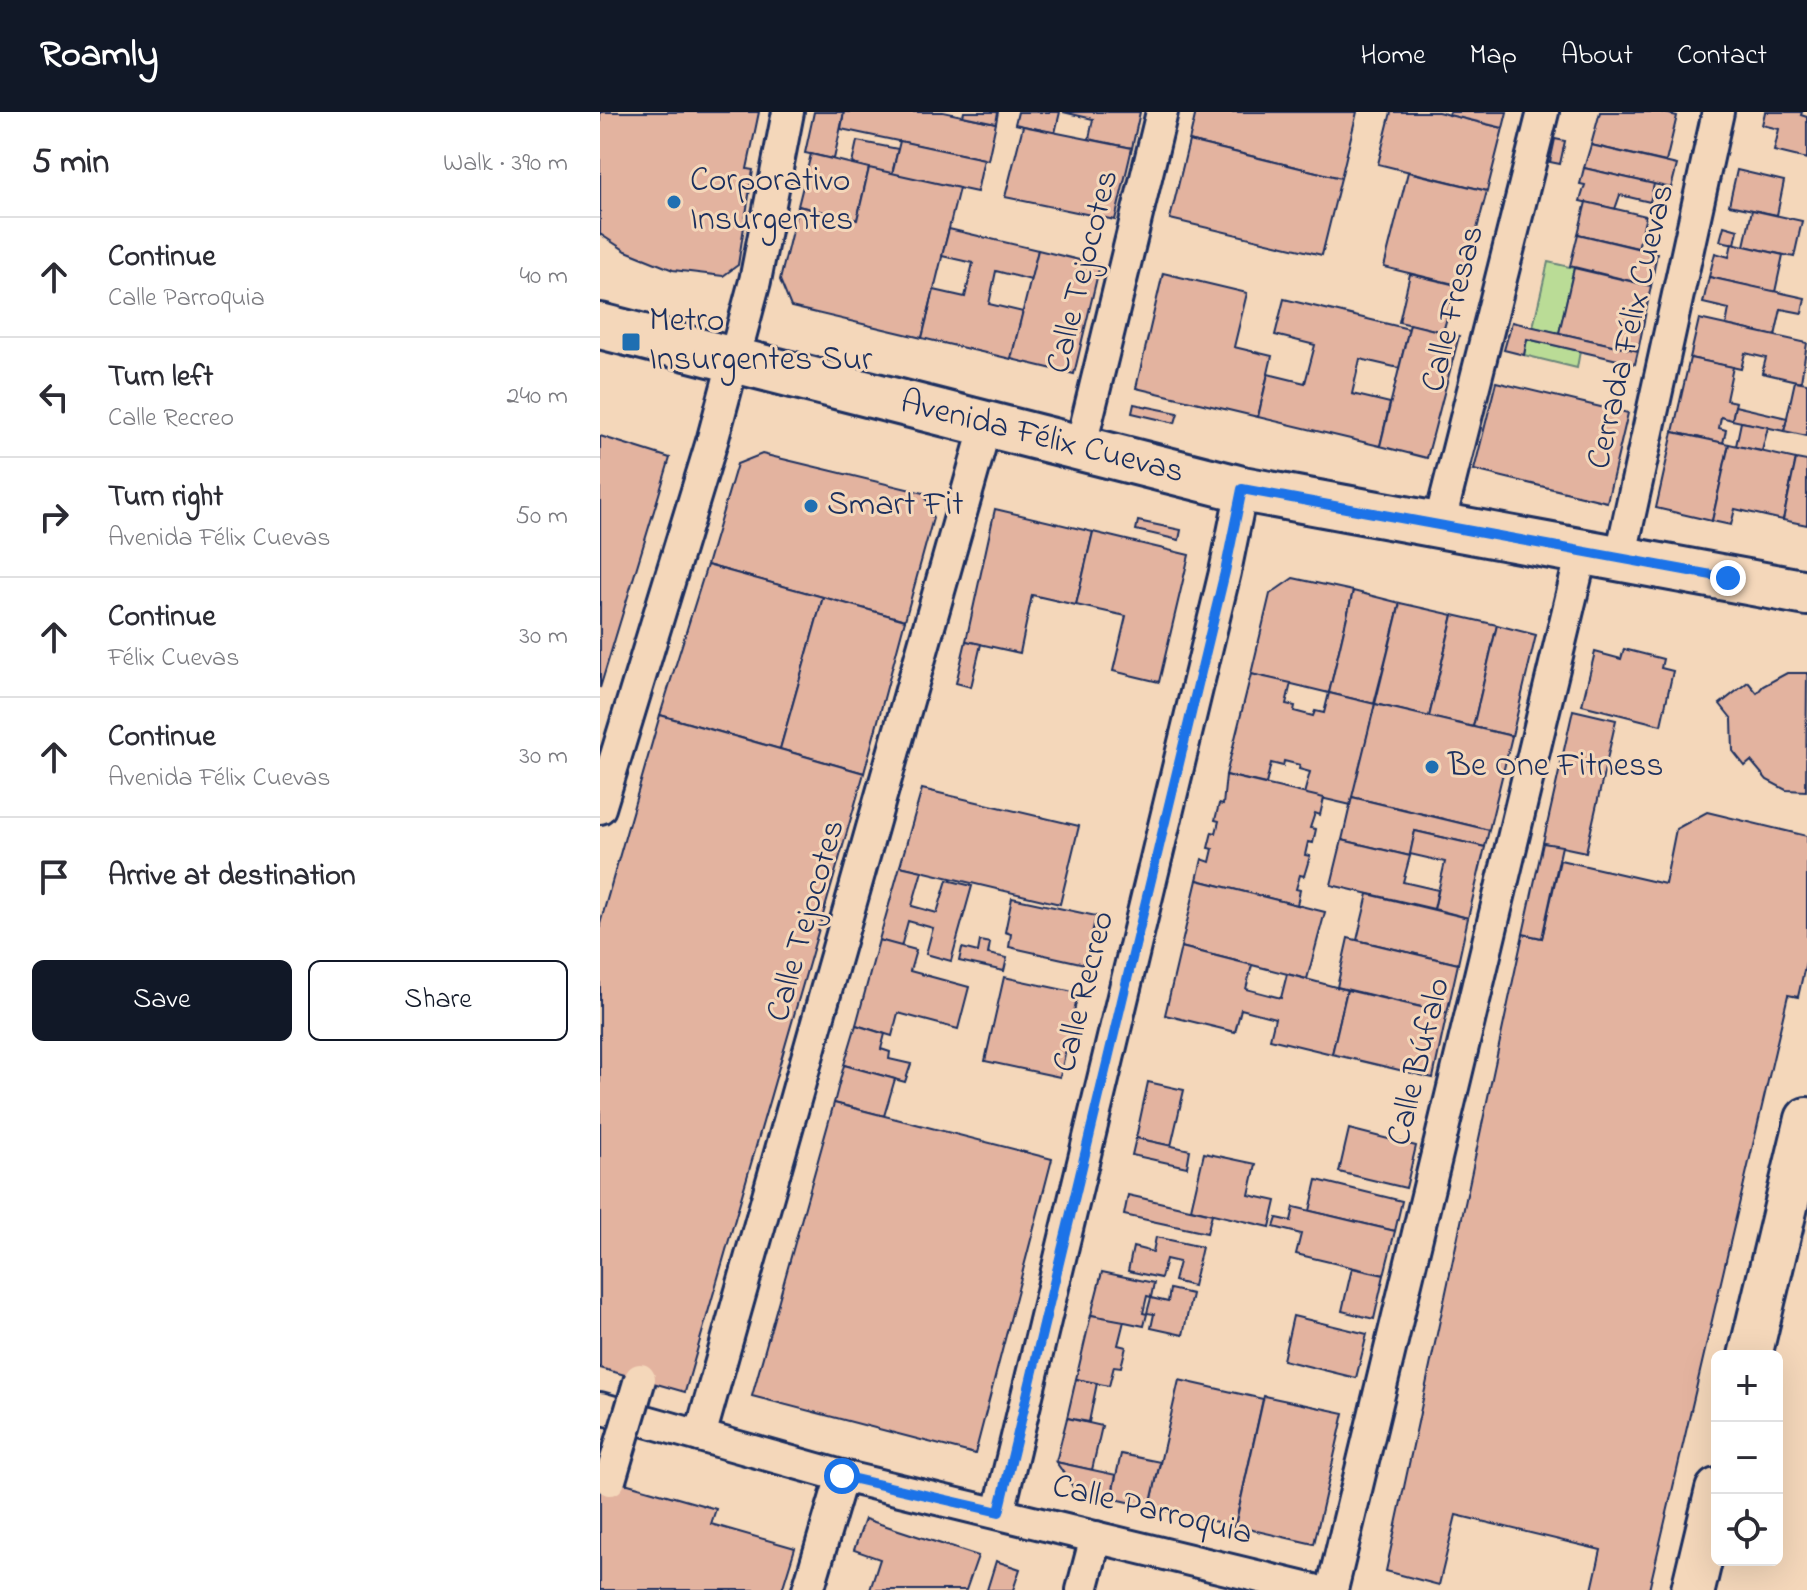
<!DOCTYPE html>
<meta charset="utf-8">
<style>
:root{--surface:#fff;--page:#f2f2f3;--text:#2b2b33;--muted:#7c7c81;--line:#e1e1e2;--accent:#111827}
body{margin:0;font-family:"Indie Flower",sans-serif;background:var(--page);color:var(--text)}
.controls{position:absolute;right:24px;bottom:24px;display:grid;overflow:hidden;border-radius:12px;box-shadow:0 8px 32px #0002}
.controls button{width:72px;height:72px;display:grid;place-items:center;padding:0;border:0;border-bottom:2px solid var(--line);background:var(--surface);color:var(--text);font:40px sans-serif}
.stop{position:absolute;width:24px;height:24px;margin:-18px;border:6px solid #1a73e8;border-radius:50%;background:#fff}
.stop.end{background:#1a73e8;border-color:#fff;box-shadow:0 2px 8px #0008}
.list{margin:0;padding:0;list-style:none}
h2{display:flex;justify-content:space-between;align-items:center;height:104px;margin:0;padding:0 32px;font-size:34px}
h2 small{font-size:26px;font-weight:400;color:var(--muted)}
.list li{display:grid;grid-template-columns:52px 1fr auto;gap:24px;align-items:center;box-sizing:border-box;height:120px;padding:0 32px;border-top:2px solid var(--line)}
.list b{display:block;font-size:30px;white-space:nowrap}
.list p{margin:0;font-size:26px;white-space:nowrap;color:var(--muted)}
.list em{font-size:26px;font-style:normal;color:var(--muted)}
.actions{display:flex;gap:16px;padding:24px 32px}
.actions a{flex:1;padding:18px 0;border:2px solid var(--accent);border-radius:12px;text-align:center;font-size:28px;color:var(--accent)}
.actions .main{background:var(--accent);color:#fff}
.icon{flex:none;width:44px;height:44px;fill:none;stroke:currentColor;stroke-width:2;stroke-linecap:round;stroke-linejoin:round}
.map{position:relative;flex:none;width:1207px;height:1478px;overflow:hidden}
header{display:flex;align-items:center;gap:48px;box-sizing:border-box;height:112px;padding:0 40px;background:var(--accent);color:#fff}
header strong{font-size:38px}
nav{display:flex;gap:44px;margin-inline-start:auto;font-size:28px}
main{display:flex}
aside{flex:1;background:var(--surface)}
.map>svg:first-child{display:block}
</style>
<header>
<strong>Roamly</strong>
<nav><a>Home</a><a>Map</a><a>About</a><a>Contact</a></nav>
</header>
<main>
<aside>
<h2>5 min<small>Walk · 390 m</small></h2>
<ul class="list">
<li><svg class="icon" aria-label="ahead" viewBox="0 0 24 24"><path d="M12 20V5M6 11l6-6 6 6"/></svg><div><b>Continue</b><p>Calle Parroquia</p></div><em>40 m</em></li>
<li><svg class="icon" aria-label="left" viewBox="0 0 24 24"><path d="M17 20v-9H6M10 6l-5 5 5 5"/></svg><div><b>Turn left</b><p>Calle Recreo</p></div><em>240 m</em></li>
<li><svg class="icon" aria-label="right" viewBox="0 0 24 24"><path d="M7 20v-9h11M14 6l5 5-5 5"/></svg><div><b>Turn right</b><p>Avenida Félix Cuevas</p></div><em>50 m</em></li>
<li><svg class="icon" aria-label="ahead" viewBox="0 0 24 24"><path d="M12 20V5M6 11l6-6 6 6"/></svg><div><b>Continue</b><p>Félix Cuevas</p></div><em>30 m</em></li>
<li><svg class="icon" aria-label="ahead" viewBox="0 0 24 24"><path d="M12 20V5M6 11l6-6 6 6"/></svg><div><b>Continue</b><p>Avenida Félix Cuevas</p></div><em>30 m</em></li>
<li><svg class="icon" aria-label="arrive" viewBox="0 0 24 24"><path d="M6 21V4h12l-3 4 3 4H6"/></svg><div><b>Arrive at destination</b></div></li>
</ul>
<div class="actions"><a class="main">Save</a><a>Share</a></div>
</aside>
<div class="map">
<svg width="1207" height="1478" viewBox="0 0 1207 1478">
<rect width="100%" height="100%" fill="#f4d7ba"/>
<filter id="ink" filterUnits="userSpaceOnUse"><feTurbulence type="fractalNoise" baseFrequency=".0125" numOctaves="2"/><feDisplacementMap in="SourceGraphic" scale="16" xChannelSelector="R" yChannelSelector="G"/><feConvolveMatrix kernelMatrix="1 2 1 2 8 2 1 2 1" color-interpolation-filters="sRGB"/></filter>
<g filter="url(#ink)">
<g fill="#badc96" stroke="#6a867a" stroke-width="2">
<path d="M948 150 974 156 959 221 933 215Z"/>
<path d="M927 227 980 239 977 256 924 243Z"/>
</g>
<g fill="#e3b39f" stroke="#1b2f5e" stroke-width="2">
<path d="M0 0H159L147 57 153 58 138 153 123 164 73 158 26 139 0 122Z"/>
<path d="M214 0H244L234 47 205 41Z"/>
<path d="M244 0H343L396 11 388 48 241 17Z"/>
<path d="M364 0H398L396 11 363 4Z"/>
<path d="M418 0H460L455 21 415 12Z"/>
<path d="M463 0H540L532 36 489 27 493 7Z"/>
<path d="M596 0H757L741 66 589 29Z"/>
<path d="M791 0H838L903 16 887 79 778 52Z"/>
<path d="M850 0H907L903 16 849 3Z"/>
<path d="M1000 0H1061L1077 4 1066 50 991 33Z"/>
<path d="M1165 0H1202L1201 3 1207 5V47L1174 39 1179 17 1162 13Z"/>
<path d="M423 14 532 36 515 108 405 85Z"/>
<path d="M955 27 965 29 960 52 950 50Z"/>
<path d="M257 29 298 37 292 62 252 52Z"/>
<path d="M300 29 384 47 377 80 292 62Z"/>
<path d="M589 29 741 66 722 143 570 107Z"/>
<path d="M991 33 1077 53 1071 76 984 56Z"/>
<path d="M211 42 269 56 257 108 198 94Z"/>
<path d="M269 56 359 76 322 226 191 195 180 168 198 94 257 108Z"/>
<path d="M984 56 1054 72 1050 90 1020 83 1015 97 980 89 985 73 980 72Z"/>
<path d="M1137 58 1184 69 1177 103 1129 93Z"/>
<path d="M808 60 887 79 862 174 784 155Z"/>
<path d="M986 90 1046 104 1038 136 978 122Z"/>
<path d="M1152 98 1202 109 1194 145 1144 134Z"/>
<path d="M1124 114 1138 118 1135 132 1120 129Z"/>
<path d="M349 117 438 138 431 168 396 159 389 192 423 200 411 247 322 226 334 178 365 185 373 151 342 144Z"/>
<path d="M978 122 1057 141 1051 174 970 154Z"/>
<path d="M1132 131 1183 143 1175 180 1109 165 1115 141 1129 145Z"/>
<path d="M438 138 500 153 474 262 411 247Z"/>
<path d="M974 156 1051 174 1038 239 959 221Z"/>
<path d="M563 161 647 181 634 235 672 244 658 305 536 276Z"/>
<path d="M810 162 856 173 843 220 799 210Z"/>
<path d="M1109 165 1205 186 1202 201 1181 197 1175 224 1126 213 1129 197 1103 191Z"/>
<path d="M684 187 809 217 799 256 760 247 752 282 790 291 780 334 658 305 668 262 705 271 715 233 675 223Z"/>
<path d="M1099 207 1207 231 1201 270 1162 261 1166 246 1145 241 1141 257 1090 246Z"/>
<path d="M912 210 1038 239 1035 252 927 227 924 243 904 238Z"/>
<path d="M810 212 859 224 827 346 780 334Z"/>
<path d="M1090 246 1133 255 1126 288 1136 290 1132 308 1121 305 1119 316 1126 318 1123 331 1073 320Z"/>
<path d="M1195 269 1207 271V324L1184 319Z"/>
<path d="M896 270 1009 297 1011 288 1022 290 1020 299 1028 301 1007 390 874 358Z"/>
<path d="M534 292 578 301 575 311 532 301Z"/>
<path d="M1135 294 1187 306 1184 319 1132 308Z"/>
<path d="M1141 310 1168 315 1162 339 1136 334Z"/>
<path d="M1073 320 1129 332 1112 409 1056 396Z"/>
<path d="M0 324 70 346 0 576Z"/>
<path d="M1129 332 1196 347 1183 408 1135 397 1131 413 1112 409Z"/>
<path d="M162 342 324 381 333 406 305 508 107 453 137 352Z"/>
<path d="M1196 347 1207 349V413L1183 408Z"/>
<path d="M395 397 493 420 476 493 432 483 420 541 366 529Z"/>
<path d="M538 409 581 418 579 428 536 418Z"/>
<path d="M493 420 589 443 559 570 513 559 526 504 476 493Z"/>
<path d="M107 453 223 485 180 637 60 603Z"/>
<path d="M693 466 753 479 729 581 651 562 670 482Z"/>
<path d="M753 479 800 491 774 592 729 581Z"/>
<path d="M223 485 305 508 264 661 180 637Z"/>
<path d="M800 491 853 503 829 605 775 592Z"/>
<path d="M853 503 897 513 873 615 829 605Z"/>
<path d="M897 513 936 523 912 624 873 615Z"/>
<path d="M366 529 381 532 371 575 356 571Z"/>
<path d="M1024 537 1063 547 1061 556 1073 559 1061 613 982 593 995 540 1021 547Z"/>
<path d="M1187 561H1207L1206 679 1186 678 1167 668 1151 649 1145 654 1133 639 1132 607 1120 592 1148 570 1157 581 1163 574Z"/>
<path d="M651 562 691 571 686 592 695 594 694 599 713 604 715 599 724 601 729 581 775 592 751 693 704 682 710 660 699 657 700 653 684 649 683 654 671 651 666 672 626 663Z"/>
<path d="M775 592 912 624 889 718 752 685Z"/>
<path d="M973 598 1016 608 986 740 943 731Z"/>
<path d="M60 603 264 661 85 1280 0 1256V812Z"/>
<path d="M626 663 724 686 720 703 715 701 710 716 716 717 713 731 708 730 705 743 710 744 704 764 700 763 696 777 700 778 697 793 597 768 602 747 610 750 613 737 608 736 612 720 616 721 619 709 615 708 619 692 623 693Z"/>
<path d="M322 677 479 714 460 792 300 754Z"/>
<path d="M752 685 889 718 885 735 815 719 810 744 742 728Z"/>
<path d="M1107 700 1207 724V845L1198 885 1188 883 1049 1478H992L1001 1438 856 1403 839 1473 786 1459 923 822 942 826 960 748 1065 772 1076 717Z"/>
<path d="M815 719 885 735 868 806 834 797 845 750 810 742Z"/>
<path d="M742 728 810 744 803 770 838 778 834 797 731 773Z"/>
<path d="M943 731 962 734 942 826 923 822Z"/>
<path d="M300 754 322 759 312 794 337 801 347 768 372 774 351 849 326 842 333 816 308 809 301 835 279 828Z"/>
<path d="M597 768 725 800 707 867 581 835Z"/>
<path d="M768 782 868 806 858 852 757 828Z"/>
<path d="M412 786 496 804 485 852 409 835 411 822 405 820Z"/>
<path d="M748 826 858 852 847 901 737 875Z"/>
<path d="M279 828 316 838 310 859 369 875 358 917 298 901 292 924 256 913Z"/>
<path d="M380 829 390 831 388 842 407 846 404 859 359 849 362 836 378 840Z"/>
<path d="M581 835 652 853 646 877 681 886 687 862 747 878 732 942 670 927 675 906 641 897 635 920 565 903Z"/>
<path d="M404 865 478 881 460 965 385 949Z"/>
<path d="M747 878 847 901 833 966 732 942Z"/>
<path d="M256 913 285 922 281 937 290 940 289 947 311 952 305 970 244 953Z"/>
<path d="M244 953 295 967 284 1004 234 991Z"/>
<path d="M548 970 584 978 571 1034 536 1026Z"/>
<path d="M234 991 452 1047 375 1342 152 1284Z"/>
<path d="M749 1017 816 1034 806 1076 739 1060Z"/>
<path d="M536 1026 590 1038 587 1055 532 1043Z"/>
<path d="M604 1041 656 1052 649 1083 676 1089 670 1115 591 1097Z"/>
<path d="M717 1068 802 1089 795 1119 710 1099Z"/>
<path d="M528 1083 612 1102 607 1121 524 1103Z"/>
<path d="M694 1095 795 1119 784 1163 696 1142 701 1122 674 1115 677 1106 691 1109Z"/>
<path d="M556 1125 602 1135 593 1174 574 1169 579 1150 566 1147 561 1166 528 1159 533 1135 553 1140Z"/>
<path d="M752 1156 784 1163 774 1207 742 1199Z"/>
<path d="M502 1160 554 1171 551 1185 547 1184 543 1201 547 1202 544 1214 491 1203Z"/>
<path d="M570 1177 592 1182 583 1223 551 1216 554 1202 547 1201 551 1186 568 1190Z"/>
<path d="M491 1203 524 1209 518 1233 526 1235 521 1255 514 1254 509 1274 476 1267Z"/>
<path d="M693 1204 767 1222 756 1266 683 1248Z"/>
<path d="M476 1267 497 1271 489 1310 467 1306Z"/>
<path d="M579 1268 663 1287 635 1414 550 1395Z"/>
<path d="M664 1284 744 1301 714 1432 635 1414Z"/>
<path d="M467 1306 502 1314 492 1358 456 1350Z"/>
<path d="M521 1342 560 1350 550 1395 511 1386Z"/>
<path d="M456 1350 516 1363 511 1386 476 1379Z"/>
<path d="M0 1364 116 1397 111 1412 195 1436 182 1478H0Z"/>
<path d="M265 1407 378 1444 366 1478H270L280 1447 254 1438Z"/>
<path d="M396 1449 420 1457 413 1478H387Z"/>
</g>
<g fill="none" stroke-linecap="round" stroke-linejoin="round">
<g stroke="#1b2f5e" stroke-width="36">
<g id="street">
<path d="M480 337 562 0"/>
<path d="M839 413 943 0"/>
<path d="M1020 447 1118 0"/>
<path d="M0 696 113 326 155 169 188 0"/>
<path d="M0 1296 242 1364 714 1478"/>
<path d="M100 1324 386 313"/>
<path d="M399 1400 625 460 642 377"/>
<path d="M208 1478 242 1364"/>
<path d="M482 1478 496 1425"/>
<path d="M732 1478 982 440"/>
</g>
</g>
<g stroke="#1b2f5e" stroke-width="48">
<g id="secondary">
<path d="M1150 1244 1207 1007"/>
<path d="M1093 1478 1117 1378"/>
</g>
</g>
<g stroke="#1b2f5e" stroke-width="50">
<g id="primary">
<path id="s1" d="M0 214 642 377 1207 481"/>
</g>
</g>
<use href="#street" stroke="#f4d7ba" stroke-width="30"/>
<use href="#secondary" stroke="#f4d7ba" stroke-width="42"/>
<use href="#primary" stroke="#f4d7ba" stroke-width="44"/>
<g stroke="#1b2f5e" stroke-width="36" stroke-linecap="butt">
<path id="street-bridge" d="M10 1368 40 1267"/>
</g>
<use href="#street-bridge" stroke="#f4d7ba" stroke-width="30"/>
</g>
</g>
<g fill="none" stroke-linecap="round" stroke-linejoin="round" filter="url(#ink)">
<path stroke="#1a73e8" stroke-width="10" d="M242 1364 399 1400 625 460 642 377 1128 466"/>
</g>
<g fill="#1f6fb2" stroke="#f4d7ba" stroke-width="3">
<circle cx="74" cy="90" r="8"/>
<rect x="21" y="220" width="20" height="20" rx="4"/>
<circle cx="211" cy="394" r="8"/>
<circle cx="832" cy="655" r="8"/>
</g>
<g text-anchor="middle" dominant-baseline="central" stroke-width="6" stroke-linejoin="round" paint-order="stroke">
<g font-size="34" fill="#1b2f5e" stroke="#f4d7ba" text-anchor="start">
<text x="90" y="70">Corporativo<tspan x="90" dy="39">Insurgentes</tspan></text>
<text x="49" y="210">Metro<tspan x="49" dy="39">Insurgentes Sur</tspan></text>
<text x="227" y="394">Smart Fit</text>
<text x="848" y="655">Be One Fitness</text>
</g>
<g font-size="34" fill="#1b2f5e" stroke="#f4d7ba">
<text transform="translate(484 160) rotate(-76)">Calle Tejocotes</text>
<text transform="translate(854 197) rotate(-76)">Calle Fresas</text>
<text transform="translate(1032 215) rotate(-77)">Cerrada Félix Cuevas</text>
<text stroke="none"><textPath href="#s1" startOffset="456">Avenida Félix Cuevas</textPath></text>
<text transform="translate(207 809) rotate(-74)">Calle Tejocotes</text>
<text transform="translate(485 880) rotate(-76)">Calle Recreo</text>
<text transform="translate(820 950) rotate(-76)">Calle Búfalo</text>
<text transform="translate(552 1399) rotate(14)">Calle Parroquia</text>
</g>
</g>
</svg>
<div class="controls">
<button>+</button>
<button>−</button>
<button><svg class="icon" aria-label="locate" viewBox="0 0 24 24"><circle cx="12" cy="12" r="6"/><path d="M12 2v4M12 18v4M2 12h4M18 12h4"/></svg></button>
</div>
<div class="stop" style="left:242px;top:1364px"></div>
<div class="stop end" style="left:1128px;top:466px"></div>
</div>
</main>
